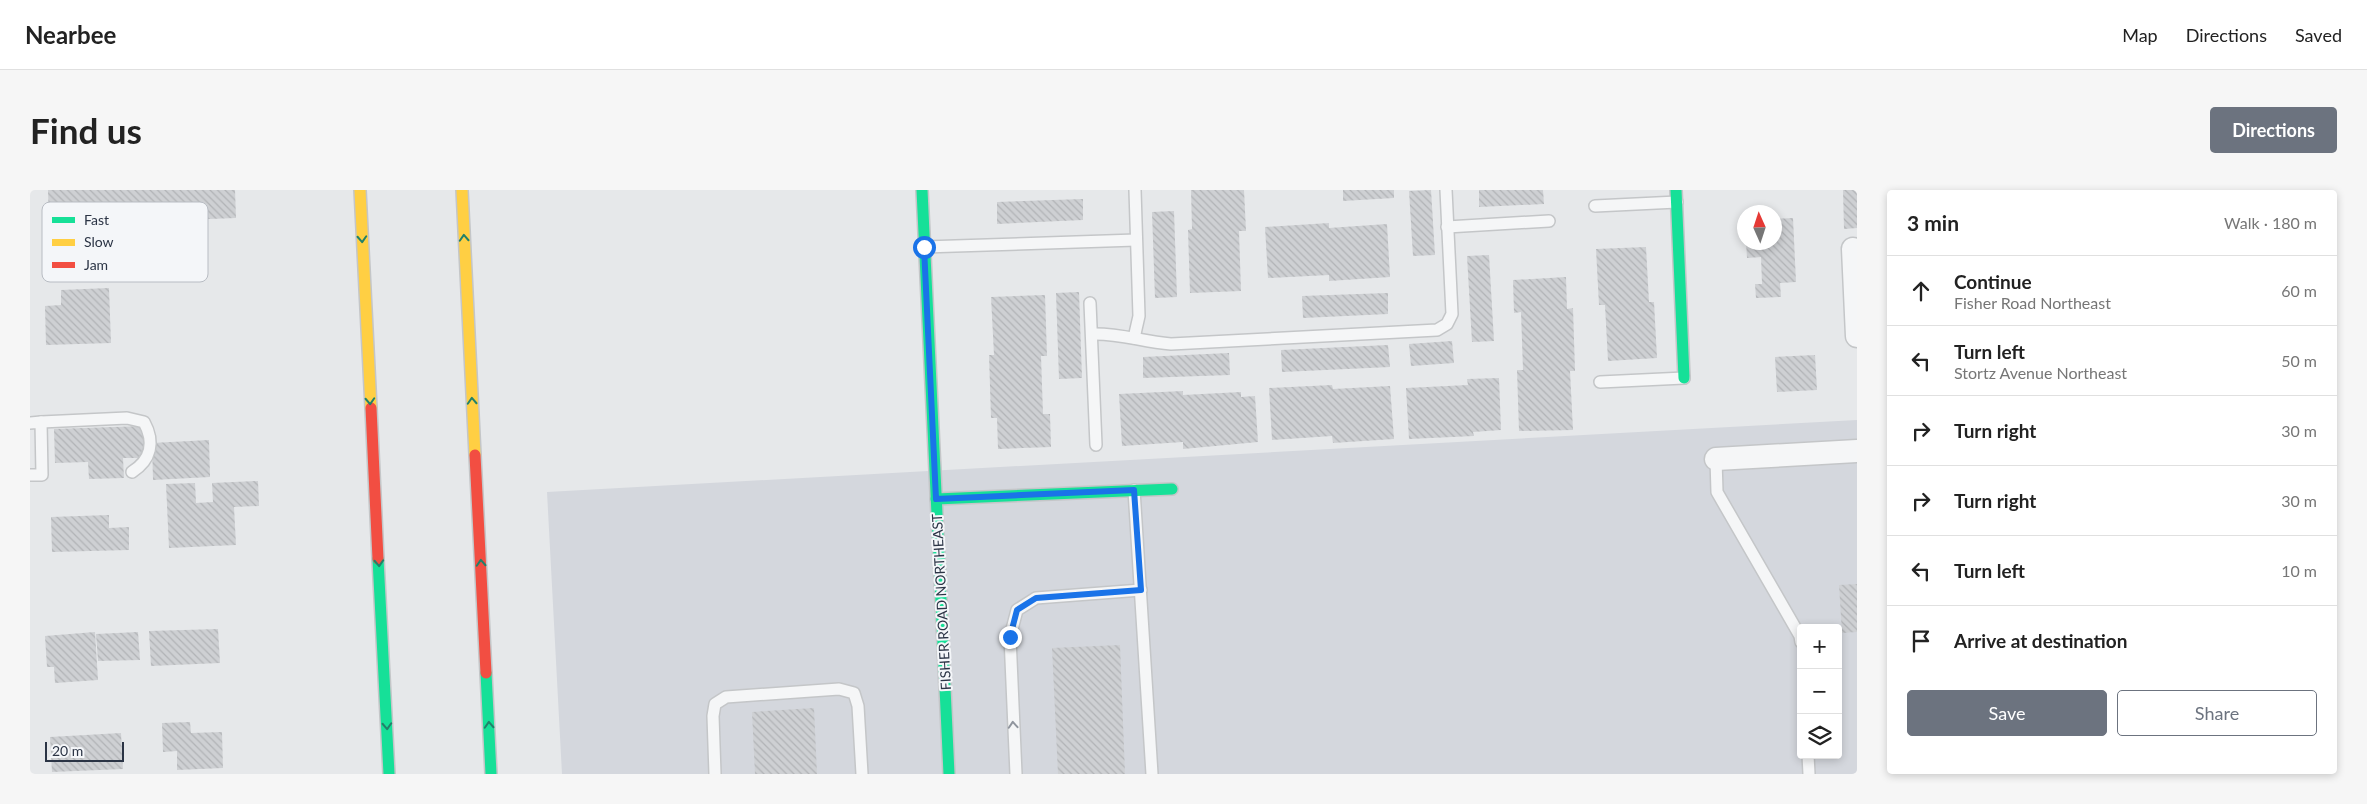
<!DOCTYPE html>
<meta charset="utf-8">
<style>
:root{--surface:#fff;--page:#f6f6f6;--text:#222;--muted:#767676;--line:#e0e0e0;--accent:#6c737f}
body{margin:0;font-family:Lato,sans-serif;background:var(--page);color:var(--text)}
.controls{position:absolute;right:15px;bottom:15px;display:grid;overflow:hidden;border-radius:5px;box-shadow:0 2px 8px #0003}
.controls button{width:45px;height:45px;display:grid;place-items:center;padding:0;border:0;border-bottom:1px solid var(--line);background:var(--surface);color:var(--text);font:25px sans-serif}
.compass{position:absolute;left:1707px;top:15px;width:45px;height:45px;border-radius:50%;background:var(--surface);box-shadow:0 2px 8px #0003;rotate:357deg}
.scale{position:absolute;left:15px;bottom:12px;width:79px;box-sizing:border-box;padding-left:5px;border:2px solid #2b3445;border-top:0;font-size:14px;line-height:18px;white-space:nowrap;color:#2b3445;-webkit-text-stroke:4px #f4f6f9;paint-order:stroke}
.stop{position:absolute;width:15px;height:15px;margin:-11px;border:4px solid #1a73e8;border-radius:50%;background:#fff}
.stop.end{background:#1a73e8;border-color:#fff;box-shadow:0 1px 5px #0008}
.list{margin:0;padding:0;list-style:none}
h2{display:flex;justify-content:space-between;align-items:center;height:65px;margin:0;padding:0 20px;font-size:21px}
h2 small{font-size:16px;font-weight:400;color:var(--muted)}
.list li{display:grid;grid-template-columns:32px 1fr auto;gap:15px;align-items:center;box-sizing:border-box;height:70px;padding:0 20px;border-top:1px solid var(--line)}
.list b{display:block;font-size:19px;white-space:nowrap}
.list p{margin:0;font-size:16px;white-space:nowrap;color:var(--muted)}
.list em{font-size:16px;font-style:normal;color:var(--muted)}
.actions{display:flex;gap:10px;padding:15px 20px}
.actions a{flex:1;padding:11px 0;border:1px solid var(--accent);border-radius:5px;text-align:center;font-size:18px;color:var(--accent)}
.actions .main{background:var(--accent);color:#fff}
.icon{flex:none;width:28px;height:28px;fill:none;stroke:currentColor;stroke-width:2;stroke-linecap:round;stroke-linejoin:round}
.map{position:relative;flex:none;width:1827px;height:584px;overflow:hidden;border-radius:5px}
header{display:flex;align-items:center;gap:30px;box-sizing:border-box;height:70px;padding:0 25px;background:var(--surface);border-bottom:1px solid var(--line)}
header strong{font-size:24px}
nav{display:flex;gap:28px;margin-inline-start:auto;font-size:18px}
.intro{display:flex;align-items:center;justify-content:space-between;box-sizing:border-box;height:120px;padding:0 30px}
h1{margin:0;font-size:35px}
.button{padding:12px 22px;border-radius:5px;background:var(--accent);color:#fff;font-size:18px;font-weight:700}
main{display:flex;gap:30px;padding:0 30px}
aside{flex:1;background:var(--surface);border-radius:5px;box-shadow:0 2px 8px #0003}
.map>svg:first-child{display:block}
</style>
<header>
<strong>Nearbee</strong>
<nav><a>Map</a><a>Directions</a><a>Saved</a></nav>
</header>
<div class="intro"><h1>Find us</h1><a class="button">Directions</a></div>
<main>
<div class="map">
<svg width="1827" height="584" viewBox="0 0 1827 584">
<defs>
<pattern id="building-back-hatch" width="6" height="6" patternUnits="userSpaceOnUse" patternTransform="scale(1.25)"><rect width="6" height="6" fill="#ced0d3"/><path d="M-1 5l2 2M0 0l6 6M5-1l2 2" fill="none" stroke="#b1b3b6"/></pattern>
</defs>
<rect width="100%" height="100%" fill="#e6e8ea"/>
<path fill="#d4d7dd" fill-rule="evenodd" d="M1827 230V584H532L517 302ZM1771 438H1808V565H1771Z"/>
<g fill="url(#building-back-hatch)">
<path d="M18 0H205L206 28 19 35Z"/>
<path d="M1161 0H1214L1216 41H1209L1211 101 1160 103 1158 40 1162 39Z"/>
<path d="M1313 0H1364V8L1313 11Z"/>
<path d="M1401 0 1405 65 1383 66 1379 1Z"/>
<path d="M1449 0H1513L1514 14 1449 17Z"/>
<path d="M1813 0H1827V38L1814 39Z"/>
<path d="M1053 9V30L967 34V12Z"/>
<path d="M1144 21 1147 107 1125 108 1122 22Z"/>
<path d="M1763 28 1766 92 1750 93 1751 107 1726 108 1725 94H1732L1731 67 1717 68 1716 52H1744V29Z"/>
<path d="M1299 33V38L1357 34 1360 87 1299 91V85L1238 88 1235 37Z"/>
<path d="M1616 57 1619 112H1624L1627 168 1578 171 1575 115H1569L1566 59Z"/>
<path d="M1459 65 1464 151 1442 152 1437 66Z"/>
<path d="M1536 87 1537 119 1543 118 1545 181H1540L1543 240 1489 241 1487 180H1493L1491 122 1484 123 1483 90Z"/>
<path d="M79 98 81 153 16 155 15 116 31 115V100Z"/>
<path d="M1049 102 1052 188 1029 189 1026 103Z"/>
<path d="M1358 103V124L1273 128 1272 106Z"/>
<path d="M1015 105 1017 166H1011L1013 224H1020L1021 257 968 259 967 228H961L959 165H964L961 107Z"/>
<path d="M1422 151 1424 173 1381 176 1379 154Z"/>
<path d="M1358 155 1360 177 1252 182 1251 160Z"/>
<path d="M1199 163 1200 185 1113 188V167Z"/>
<path d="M1785 165 1787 200 1747 202 1745 167Z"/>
<path d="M1469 188 1471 240 1443 242 1444 246 1379 249 1376 198 1438 195 1437 189Z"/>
<path d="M1302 195 1303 199 1360 196 1364 249 1303 253 1302 246 1242 250 1239 198Z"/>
<path d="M1153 201V205L1211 202V207L1225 206 1228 252 1153 259V252L1092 256 1089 204Z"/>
<path d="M113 236 114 268H93L94 288 59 289 58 272 25 273 24 239Z"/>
<path d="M179 250 180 287 123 290 122 253Z"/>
<path d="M228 291 229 316 204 317 206 355 139 358 136 294 165 293 166 313 183 312 182 293Z"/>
<path d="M79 325V338L99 337V360L22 362 21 327Z"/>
<path d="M1827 394V442L1812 443 1809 395Z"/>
<path d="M188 439 190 473 121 476 119 441Z"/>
<path d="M65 442 68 490 25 493 24 477H17L15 446Z"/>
<path d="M108 442 110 470 68 471 66 444Z"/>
<path d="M1090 455 1095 584H1028L1022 458Z"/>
<path d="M784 518 787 584H725L722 522Z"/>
<path d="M160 532 161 543 192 542 193 578 147 580V561L133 562 132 533Z"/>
<path d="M91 543 93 579 22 582 20 547Z"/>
</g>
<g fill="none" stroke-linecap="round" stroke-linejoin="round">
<g stroke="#c4c6c8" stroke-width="14">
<g id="lane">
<path d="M1565 16 1647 12"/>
<path d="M1417 37 1519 31"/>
<path d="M894 57 1106 50"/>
<path d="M1060 113 1066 255"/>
<path d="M1062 144C1091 143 1112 152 1141 154L1407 140 1417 134 1422 124 1416 0"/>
<path d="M1104 148 1109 126 1105 0"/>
<path d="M1570 192 1654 188"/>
<path d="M11 232 97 228 114 232C125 252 121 270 102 282"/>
<path d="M0 233 11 232 12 285H0"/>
<path d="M1686 269 1687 302 1770 446 1771 452"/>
<path d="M1104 300 1122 584"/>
<path d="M1778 565 1779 584"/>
<path d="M685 584 683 526 685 514 696 507 809 499 824 503 828 516 832 584"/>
<path d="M986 584 980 447 987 420 1006 408 1111 400"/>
</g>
</g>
<g stroke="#c4c6c8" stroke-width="25">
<g id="street">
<path d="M1823 59 1827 146"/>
<path d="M1686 269 1827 261"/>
</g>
</g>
<g stroke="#c4c6c8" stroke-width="14">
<g id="fast">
<path d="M892 0 919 584"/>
<path d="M1646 0 1654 188"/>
<path d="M906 309 1142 299"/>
<path d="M348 369 359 584"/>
<path d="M456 483 461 584"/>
</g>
</g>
<g stroke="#c4c6c8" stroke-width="14">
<g id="slow">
<path d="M330 0 341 218"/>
<path d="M432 0 445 265"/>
</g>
</g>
<g stroke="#c4c6c8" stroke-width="14">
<g id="jam">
<path d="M341 218 348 369"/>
<path d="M445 265 456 483"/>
</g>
</g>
<use href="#lane" stroke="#f5f6f7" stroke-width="11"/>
<use href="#street" stroke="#f5f6f7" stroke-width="22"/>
<use href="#fast" stroke="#16e098" stroke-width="11"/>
<use href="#slow" stroke="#ffcf43" stroke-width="11"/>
<use href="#jam" stroke="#f24e42" stroke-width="11"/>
</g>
<defs><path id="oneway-chevron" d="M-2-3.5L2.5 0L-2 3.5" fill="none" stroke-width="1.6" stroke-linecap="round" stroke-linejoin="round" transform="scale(1.25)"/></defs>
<g stroke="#22816a">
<use href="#oneway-chevron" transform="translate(434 48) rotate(-93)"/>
<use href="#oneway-chevron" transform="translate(332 49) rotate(87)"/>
<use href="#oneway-chevron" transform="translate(340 211) rotate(87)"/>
<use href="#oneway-chevron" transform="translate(442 211) rotate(-93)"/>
<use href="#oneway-chevron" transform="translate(349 373) rotate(87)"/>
<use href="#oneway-chevron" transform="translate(451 373) rotate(-93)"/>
<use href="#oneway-chevron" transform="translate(459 535) rotate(-93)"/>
<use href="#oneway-chevron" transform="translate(357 536) rotate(87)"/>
</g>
<use stroke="#90959e" href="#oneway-chevron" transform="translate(983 535) rotate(-94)"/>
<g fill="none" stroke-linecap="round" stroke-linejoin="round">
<path stroke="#1a73e8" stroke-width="6" d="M894 57 906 309 1104 300 1111 400 1006 408 987 420 980 447"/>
</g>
<g text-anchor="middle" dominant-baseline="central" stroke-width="4" stroke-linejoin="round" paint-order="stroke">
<g font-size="14" fill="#2b3445" stroke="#f4f6f9">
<text transform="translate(911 412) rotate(-93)">FISHER ROAD NORTHEAST</text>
</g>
</g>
<rect x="12" y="12" width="166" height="80" rx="8" fill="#f4f6f9" stroke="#b8bcc3" stroke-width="1"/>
<rect x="22" y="27" width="23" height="6" fill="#16e098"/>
<rect x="22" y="49" width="23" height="7" fill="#ffcf43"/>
<rect x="22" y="72" width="23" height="6" fill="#f24e42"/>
<g font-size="14" fill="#2b3445">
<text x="54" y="35">Fast</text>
<text x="54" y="57">Slow</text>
<text x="54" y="80">Jam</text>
</g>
</svg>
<div class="controls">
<button>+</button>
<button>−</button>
<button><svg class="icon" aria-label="layers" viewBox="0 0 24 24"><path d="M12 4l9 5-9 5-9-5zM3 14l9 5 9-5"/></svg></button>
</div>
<svg class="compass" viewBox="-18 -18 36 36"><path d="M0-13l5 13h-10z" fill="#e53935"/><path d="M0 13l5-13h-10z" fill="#767676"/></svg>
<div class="scale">20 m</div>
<div class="stop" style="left:894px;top:57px"></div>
<div class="stop end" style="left:980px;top:447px"></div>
</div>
<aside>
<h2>3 min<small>Walk · 180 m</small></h2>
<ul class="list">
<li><svg class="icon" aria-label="ahead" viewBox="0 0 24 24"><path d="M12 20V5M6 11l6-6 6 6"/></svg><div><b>Continue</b><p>Fisher Road Northeast</p></div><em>60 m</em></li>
<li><svg class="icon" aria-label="left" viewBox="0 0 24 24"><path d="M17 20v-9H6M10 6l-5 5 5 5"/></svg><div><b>Turn left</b><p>Stortz Avenue Northeast</p></div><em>50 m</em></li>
<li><svg class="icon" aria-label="right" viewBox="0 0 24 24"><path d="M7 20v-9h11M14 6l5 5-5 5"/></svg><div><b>Turn right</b></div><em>30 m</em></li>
<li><svg class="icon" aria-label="right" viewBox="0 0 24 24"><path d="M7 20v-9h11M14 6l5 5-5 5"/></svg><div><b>Turn right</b></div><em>30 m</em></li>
<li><svg class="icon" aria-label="left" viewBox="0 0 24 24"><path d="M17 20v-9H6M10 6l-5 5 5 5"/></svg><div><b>Turn left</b></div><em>10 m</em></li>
<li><svg class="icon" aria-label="arrive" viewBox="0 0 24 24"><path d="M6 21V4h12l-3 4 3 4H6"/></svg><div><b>Arrive at destination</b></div></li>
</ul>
<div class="actions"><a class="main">Save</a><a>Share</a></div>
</aside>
</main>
